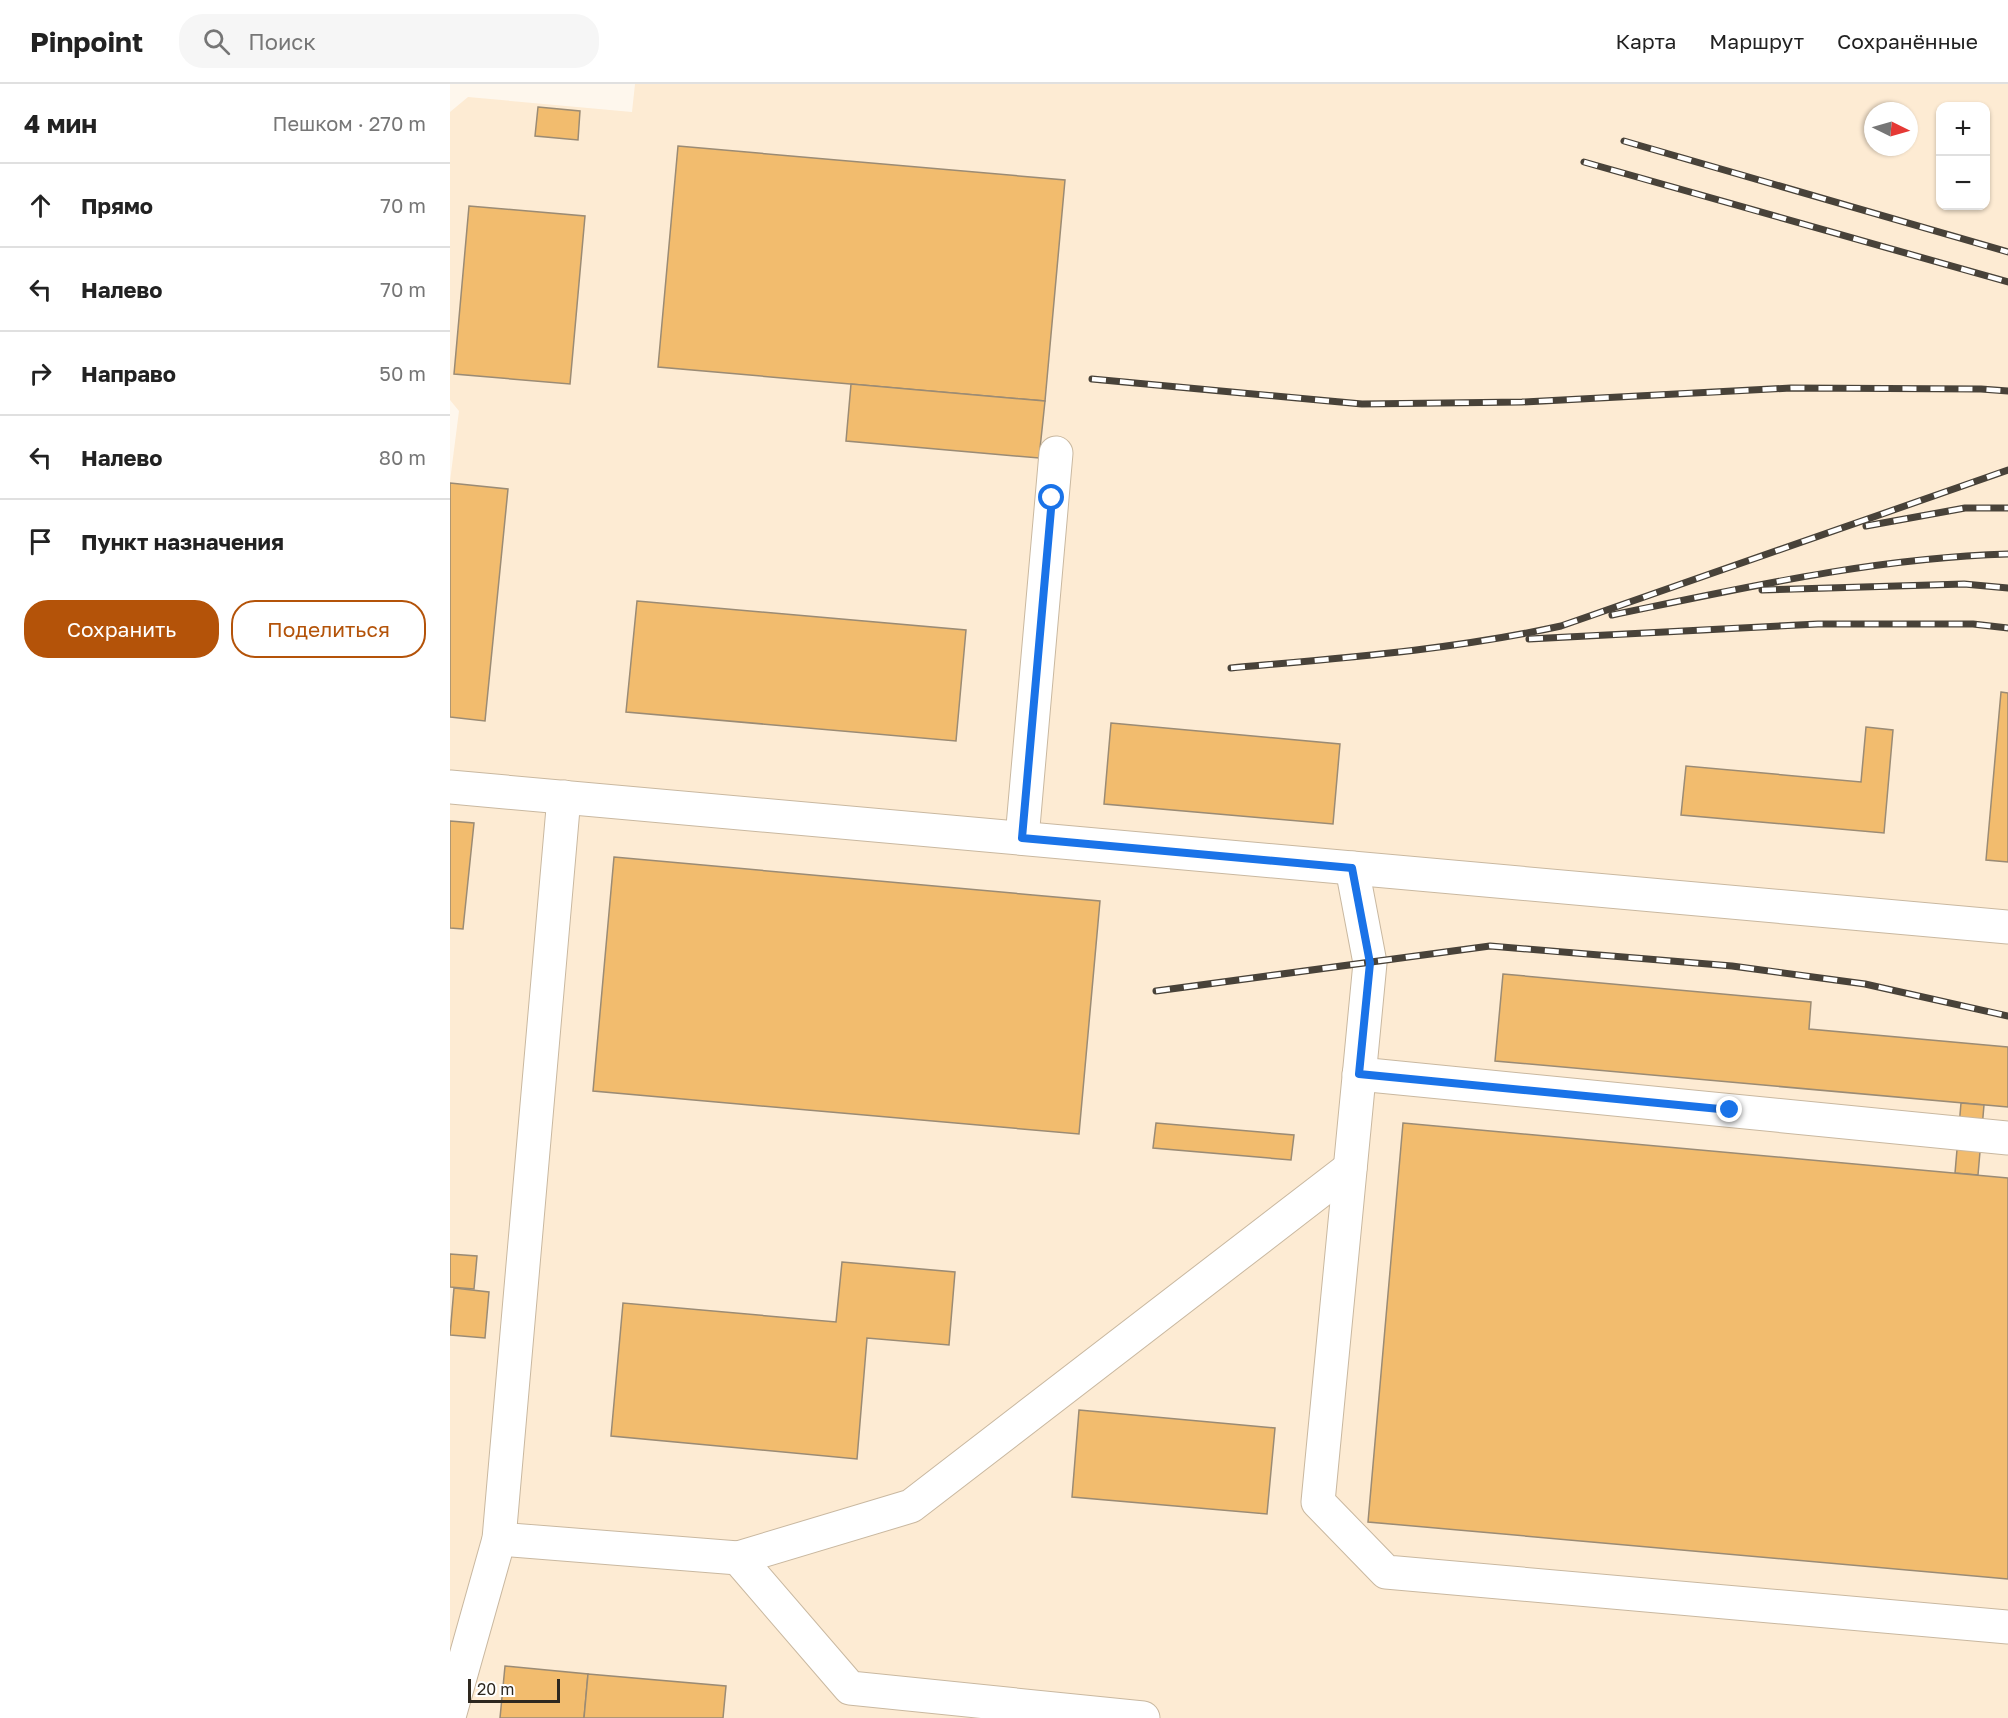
<!DOCTYPE html>
<html lang="ru">
<meta charset="utf-8">
<style>
:root{--surface:#fff;--page:#f6f6f6;--text:#222;--muted:#767676;--line:#e0e0e0;--accent:#b45309}
body{margin:0;font-family:"Golos Text",sans-serif;background:var(--page);color:var(--text)}
.controls{position:absolute;right:18px;top:18px;display:grid;overflow:hidden;border-radius:12px;box-shadow:0 2px 4px #0004}
.controls button{width:54px;height:54px;display:grid;place-items:center;padding:0;border:0;border-bottom:2px solid var(--line);background:var(--surface);color:var(--text);font:30px sans-serif}
.compass{position:absolute;left:1414px;top:18px;width:54px;height:54px;border-radius:50%;background:var(--surface);box-shadow:0 2px 4px #0004;rotate:95deg}
.scale{position:absolute;left:18px;bottom:15px;width:92px;box-sizing:border-box;padding-left:6px;border:3px solid #2e281f;border-top:0;font-size:16px;line-height:21px;white-space:nowrap;color:#2e281f;-webkit-text-stroke:4px #fff;paint-order:stroke}
.stop{position:absolute;width:18px;height:18px;margin:-14px;border:4px solid #1a73e8;border-radius:50%;background:#fff}
.stop.end{background:#1a73e8;border-color:#fff;box-shadow:0 2px 6px #0008}
.list{margin:0;padding:0;list-style:none}
h2{display:flex;justify-content:space-between;align-items:center;height:78px;margin:0;padding:0 24px;font-size:26px}
h2 small{font-size:20px;font-weight:400;color:var(--muted)}
.list li{display:grid;grid-template-columns:39px 1fr auto;gap:18px;align-items:center;box-sizing:border-box;height:84px;padding:0 24px;border-top:2px solid var(--line)}
.list b{display:block;font-size:22px;white-space:nowrap}
.list em{font-size:20px;font-style:normal;color:var(--muted)}
.actions{display:flex;gap:12px;padding:18px 24px}
.actions a{flex:1;padding:14px 0;border:2px solid var(--accent);border-radius:24px;text-align:center;font-size:21px;color:var(--accent)}
.actions .main{background:var(--accent);color:#fff}
.icon{flex:none;width:33px;height:33px;fill:none;stroke:currentColor;stroke-width:2;stroke-linecap:round;stroke-linejoin:round}
.map{position:relative;flex:none;width:1558px;height:1634px;overflow:hidden}
header{display:flex;align-items:center;gap:36px;box-sizing:border-box;height:84px;padding:0 30px;background:var(--surface);border-bottom:2px solid var(--line)}
header strong{font-size:28px}
nav{display:flex;gap:33px;margin-inline-start:auto;font-size:21px}
.search{width:420px;height:54px;background:var(--page);display:flex;align-items:center;gap:15px;box-sizing:border-box;padding:0 21px;border-radius:24px;color:var(--muted);font-size:22px}
main{display:flex}
aside{flex:1;background:var(--surface)}
.map>svg:first-child{display:block}
</style>
<header>
<strong>Pinpoint</strong>
<div class="search"><svg class="icon" aria-label="search" viewBox="0 0 24 24"><circle cx="10" cy="10" r="6"/><path d="M15 15l6 6"/></svg>Поиск</div>
<nav><a>Карта</a><a>Маршрут</a><a>Сохранённые</a></nav>
</header>
<main>
<aside>
<h2>4 мин<small>Пешком · 270 m</small></h2>
<ul class="list">
<li><svg class="icon" aria-label="ahead" viewBox="0 0 24 24"><path d="M12 20V5M6 11l6-6 6 6"/></svg><div><b>Прямо</b></div><em>70 m</em></li>
<li><svg class="icon" aria-label="left" viewBox="0 0 24 24"><path d="M17 20v-9H6M10 6l-5 5 5 5"/></svg><div><b>Налево</b></div><em>70 m</em></li>
<li><svg class="icon" aria-label="right" viewBox="0 0 24 24"><path d="M7 20v-9h11M14 6l5 5-5 5"/></svg><div><b>Направо</b></div><em>50 m</em></li>
<li><svg class="icon" aria-label="left" viewBox="0 0 24 24"><path d="M17 20v-9H6M10 6l-5 5 5 5"/></svg><div><b>Налево</b></div><em>80 m</em></li>
<li><svg class="icon" aria-label="arrive" viewBox="0 0 24 24"><path d="M6 21V4h12l-3 4 3 4H6"/></svg><div><b>Пункт назначения</b></div></li>
</ul>
<div class="actions"><a class="main">Сохранить</a><a>Поделиться</a></div>
</aside>
<div class="map">
<svg width="1558" height="1634" viewBox="0 0 1558 1634">
<rect width="100%" height="100%" fill="#fef7ed"/>
<path fill="#fdebd3" fill-rule="evenodd" d="M185 0H1558V1634H0V397L9 327 0 316V28L18 13 182 28ZM1490 22H1536V122H1490ZM1423 27H1459V63H1423Z"/>
<g fill="#f2bc6e" stroke="#9b8b74" stroke-width="1.5">
<path d="M88 23 130 27 128 56 85 52Z"/>
<path d="M228 62 615 96 595 317 208 283Z"/>
<path d="M19 122 135 132 120 300 4 290Z"/>
<path d="M401 300 595 317 589 374 396 357Z"/>
<path d="M0 399 58 405 35 637 0 633Z"/>
<path d="M187 517 516 546 506 657 176 628Z"/>
<path d="M1551 608 1558 609V778L1536 776Z"/>
<path d="M661 639 890 660 883 740 654 720Z"/>
<path d="M1416 643 1443 646 1434 749 1231 731 1236 682 1411 698Z"/>
<path d="M0 737 24 739 13 845 0 844Z"/>
<path d="M164 773 650 817 629 1050 143 1007Z"/>
<path d="M1053 890 1361 918 1359 945 1558 963V1023L1045 977Z"/>
<path d="M1511 1019 1534 1021 1528 1091 1505 1089Z"/>
<path d="M706 1039 844 1051 841 1076 703 1064Z"/>
<path d="M953 1039 1558 1094V1495L918 1438Z"/>
<path d="M0 1170 27 1172 24 1205 0 1203Z"/>
<path d="M392 1178 505 1188 499 1261 417 1254 407 1375 161 1352 173 1219 386 1238Z"/>
<path d="M4 1204 39 1208 35 1254 0 1251Z"/>
<path d="M629 1326 825 1344 817 1430 622 1413Z"/>
<path d="M55 1582 138 1590 134 1634H50Z"/>
<path d="M138 1590 276 1602 273 1634H134Z"/>
</g>
<g fill="none" stroke-linecap="round" stroke-linejoin="round">
<g stroke="#c9b8a0" stroke-width="35">
<g id="minor">
<path d="M0 703 1558 843"/>
<path d="M572 754 606 369"/>
<path d="M902 784 920 879 868 1418 936 1488 1558 1543"/>
<path d="M909 990 1558 1054"/>
<path d="M49 1455 288 1474 400 1604 693 1634"/>
<path d="M288 1474 461 1422 900 1084"/>
<path d="M0 1629 49 1455 114 713"/>
</g>
</g>
<use href="#minor" stroke="#fff" stroke-width="33"/>
<g stroke="#484239" stroke-width="7">
<g id="rail">
<path d="M1174 57 1558 168"/>
<path d="M1134 78 1558 198"/>
<path d="M642 295 912 320 1072 318 1341 304 1531 305 1558 307"/>
<path d="M1416 442 1515 424H1558"/>
<path d="M1312 506 1514 500 1558 504"/>
<path d="M1162 531C1293 504 1423 474 1558 470"/>
<path d="M1079 555 1368 540H1523L1558 544"/>
<path d="M781 584C892 574 1002 566 1111 542L1558 386"/>
<path d="M706 907 1040 862 1282 882 1415 900 1558 932"/>
</g>
</g>
<use href="#rail" stroke="#fff" stroke-width="4.5" stroke-dasharray="14" stroke-linecap="butt"/>
</g>
<g fill="none" stroke-linecap="round" stroke-linejoin="round">
<path stroke="#1a73e8" stroke-width="8" d="M602 414 572 754 902 784 920 879 909 990 1280 1026"/>
</g>
</svg>
<div class="controls">
<button>+</button>
<button>−</button>
</div>
<svg class="compass" viewBox="-18 -18 36 36"><path d="M0-13l5 13h-10z" fill="#e53935"/><path d="M0 13l5-13h-10z" fill="#767676"/></svg>
<div class="scale">20 m</div>
<div class="stop" style="left:602px;top:414px"></div>
<div class="stop end" style="left:1280px;top:1026px"></div>
</div>
</main>
